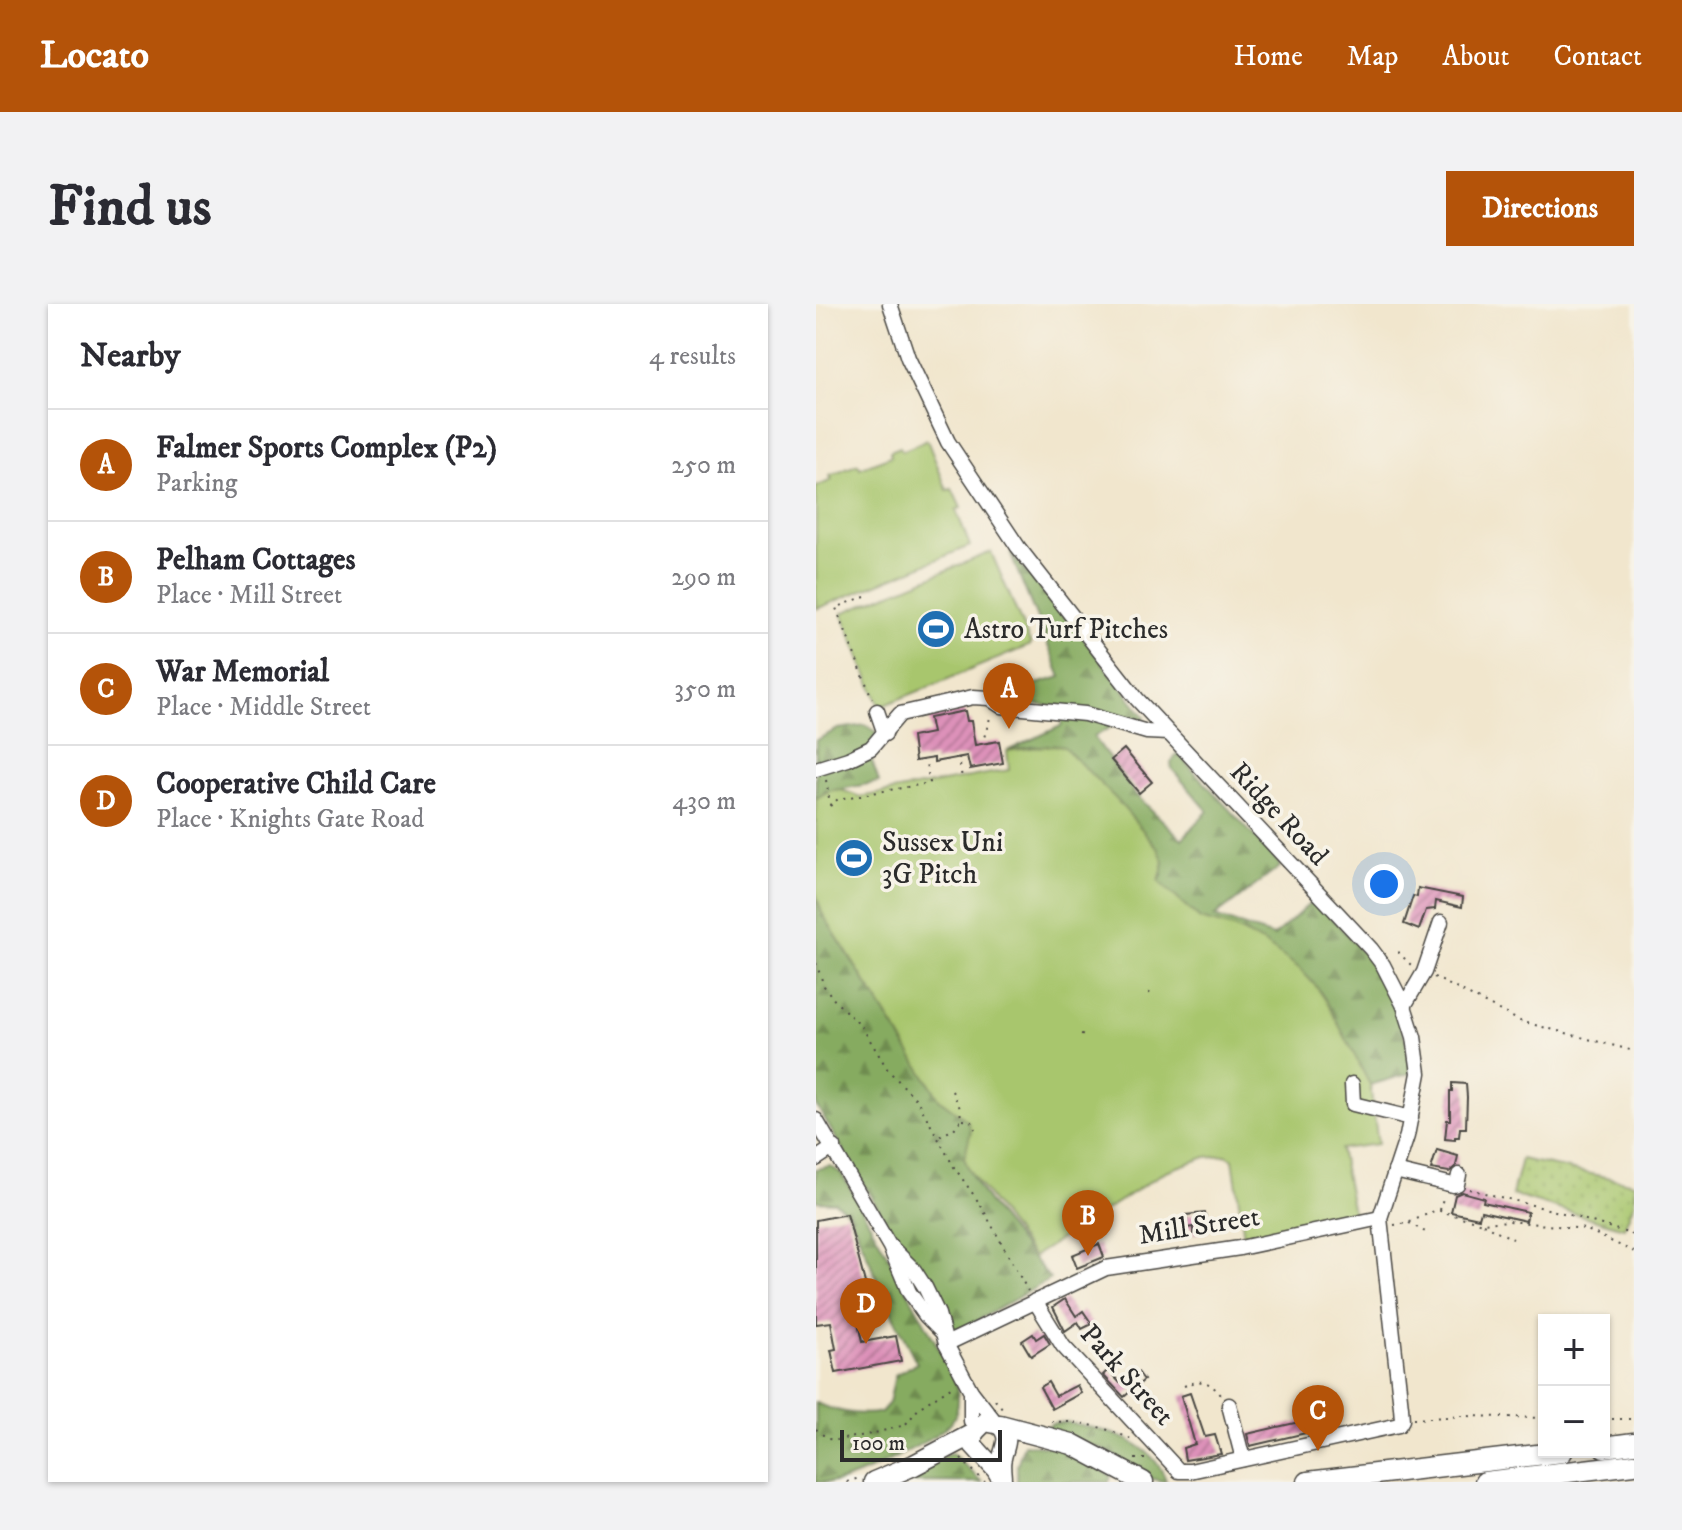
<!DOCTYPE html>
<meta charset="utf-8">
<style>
:root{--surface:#fff;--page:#f2f2f3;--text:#2b2b33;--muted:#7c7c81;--line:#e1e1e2;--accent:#b45309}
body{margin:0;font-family:"IM FELL DW Pica",serif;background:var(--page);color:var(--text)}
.controls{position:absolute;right:24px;bottom:24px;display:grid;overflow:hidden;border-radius:0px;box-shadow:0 2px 6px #0004}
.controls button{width:72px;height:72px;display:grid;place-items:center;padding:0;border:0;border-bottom:2px solid var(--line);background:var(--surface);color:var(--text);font:40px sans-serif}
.scale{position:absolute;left:24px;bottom:20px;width:162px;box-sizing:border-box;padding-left:8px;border:4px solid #2b2b2b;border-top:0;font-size:22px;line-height:28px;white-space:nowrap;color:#2b2b2b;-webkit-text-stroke:6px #f7f3e8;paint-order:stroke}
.you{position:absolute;left:568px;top:580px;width:28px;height:28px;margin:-20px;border:6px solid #fff;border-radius:50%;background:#1a73e8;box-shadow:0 0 0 12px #1a73e833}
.badge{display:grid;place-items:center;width:52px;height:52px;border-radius:50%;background:var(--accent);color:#fff;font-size:26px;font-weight:700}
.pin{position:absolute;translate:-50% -66px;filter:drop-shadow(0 2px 4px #0008)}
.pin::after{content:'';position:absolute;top:42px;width:28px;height:24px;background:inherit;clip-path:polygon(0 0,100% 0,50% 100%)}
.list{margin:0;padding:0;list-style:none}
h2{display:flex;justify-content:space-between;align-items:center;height:104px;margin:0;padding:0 32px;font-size:34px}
h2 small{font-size:26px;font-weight:400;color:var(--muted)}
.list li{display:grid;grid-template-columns:52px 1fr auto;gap:24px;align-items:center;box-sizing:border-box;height:112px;padding:0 32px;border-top:2px solid var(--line)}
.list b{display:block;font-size:30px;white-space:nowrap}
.list p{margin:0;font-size:26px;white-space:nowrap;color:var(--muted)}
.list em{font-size:26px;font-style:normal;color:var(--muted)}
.map{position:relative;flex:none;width:818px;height:1178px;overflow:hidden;border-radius:0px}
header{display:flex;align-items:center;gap:48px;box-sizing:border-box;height:112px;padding:0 40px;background:var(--accent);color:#fff}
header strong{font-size:38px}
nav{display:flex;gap:44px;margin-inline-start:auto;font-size:28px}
.intro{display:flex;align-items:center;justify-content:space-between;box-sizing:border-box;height:192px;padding:0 48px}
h1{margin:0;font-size:56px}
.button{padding:20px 36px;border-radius:0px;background:var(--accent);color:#fff;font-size:28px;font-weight:700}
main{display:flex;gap:48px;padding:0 48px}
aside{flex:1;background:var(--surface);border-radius:0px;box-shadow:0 2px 6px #0004}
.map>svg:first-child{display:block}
</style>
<header>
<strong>Locato</strong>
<nav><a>Home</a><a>Map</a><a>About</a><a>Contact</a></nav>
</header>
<div class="intro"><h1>Find us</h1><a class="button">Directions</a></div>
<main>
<aside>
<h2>Nearby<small>4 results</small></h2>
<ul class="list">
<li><span class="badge">A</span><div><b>Falmer Sports Complex (P2)</b><p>Parking</p></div><em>250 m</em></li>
<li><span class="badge">B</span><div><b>Pelham Cottages</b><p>Place · Mill Street</p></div><em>290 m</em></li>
<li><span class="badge">C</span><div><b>War Memorial</b><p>Place · Middle Street</p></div><em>350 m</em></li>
<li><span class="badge">D</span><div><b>Cooperative Child Care</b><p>Place · Knights Gate Road</p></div><em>430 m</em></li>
</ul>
</aside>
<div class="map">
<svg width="818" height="1178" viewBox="0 0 818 1178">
<defs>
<pattern id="grass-dots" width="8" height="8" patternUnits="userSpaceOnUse" patternTransform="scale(2)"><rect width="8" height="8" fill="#a8c66d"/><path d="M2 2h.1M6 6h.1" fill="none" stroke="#91aa5f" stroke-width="1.8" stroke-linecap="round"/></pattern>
<pattern id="forest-firs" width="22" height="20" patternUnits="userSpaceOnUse" patternTransform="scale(2)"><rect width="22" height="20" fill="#86ab60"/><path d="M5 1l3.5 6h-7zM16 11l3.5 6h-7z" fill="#6e8b4f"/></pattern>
<pattern id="building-hatch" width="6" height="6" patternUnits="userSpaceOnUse" patternTransform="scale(2)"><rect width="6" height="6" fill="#dd91b9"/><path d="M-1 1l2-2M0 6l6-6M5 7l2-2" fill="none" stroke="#b37797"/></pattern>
</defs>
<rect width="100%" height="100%" fill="#f7f3e8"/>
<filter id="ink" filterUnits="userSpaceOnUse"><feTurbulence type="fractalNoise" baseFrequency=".0125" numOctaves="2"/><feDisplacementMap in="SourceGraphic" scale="16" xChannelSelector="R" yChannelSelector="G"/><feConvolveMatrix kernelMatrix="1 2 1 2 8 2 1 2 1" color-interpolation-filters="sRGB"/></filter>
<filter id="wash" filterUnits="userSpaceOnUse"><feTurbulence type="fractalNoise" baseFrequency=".006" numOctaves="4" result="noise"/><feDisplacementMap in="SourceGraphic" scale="32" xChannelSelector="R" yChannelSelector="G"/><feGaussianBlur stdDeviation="1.8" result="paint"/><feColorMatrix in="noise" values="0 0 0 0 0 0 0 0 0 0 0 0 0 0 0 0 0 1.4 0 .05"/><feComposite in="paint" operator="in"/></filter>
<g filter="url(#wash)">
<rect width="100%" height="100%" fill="#f1e6cd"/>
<path fill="url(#grass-dots)" stroke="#6a784c" stroke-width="2" d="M705 855 818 879V899L808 924 696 891Z"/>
<g fill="url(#forest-firs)" stroke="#586b46" stroke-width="2">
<path d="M194 249 267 334 329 413 325 418 297 422 278 433 320 491 366 535 392 507 356 465 355 459 361 449 462 558 464 563 398 613 458 632 498 596C552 651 587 689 595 769L554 781 542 761 393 619 384 615 342 578 346 572 348 558 220 442 191 447 245 422 248 404 192 397 193 389 197 387 245 373Z"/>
<path d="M49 421 61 428 52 446 63 478 10 488 0 495V436L22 425Z"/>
<path d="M0 589 6 609 124 796C132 802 142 807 149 814 163 827 145 849 153 866 170 902 209 943 234 975L138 1030 0 801Z"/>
<path d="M14 862 25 869 41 896 136 1068C142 1085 146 1101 136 1117 124 1134 40 1175 19 1178 13 1178 6 1178 0 1178V1099C17 1107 47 1113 65 1108L73 1099 79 1071 101 1059 77 1012 33 909 19 898 0 897V865Z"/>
<path d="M250 1118C289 1126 335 1135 350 1176L347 1177 331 1174 287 1145 234 1127 232 1123 235 1120Z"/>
<path d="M208 1140 249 1144 295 1172 293 1178H201V1161Z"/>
<path d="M136 1149 166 1178H69Z"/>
</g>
<g fill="#a8c66d" stroke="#6a784c" stroke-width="2">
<path d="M111 136 131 186 136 185 145 204 140 206 154 242 0 305V183L16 176 14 172 42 160 44 164 75 152 74 147 84 143 86 147Z"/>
<path d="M175 248 215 341 64 403 26 309Z"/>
<path d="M238 441 248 443 301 496 342 544 348 558 343 578 384 615 417 624 447 638 483 664 500 682 511 698 554 781 562 840 524 845 538 913 428 933 417 855 410 851 390 853 350 867 217 953 153 866 148 854 155 827 151 816 124 796 6 609 0 589V495C17 481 26 485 44 493L193 466 191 447Z"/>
</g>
<g id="blocks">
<g fill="url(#building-hatch)">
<path d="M149 407 151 417H155L159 441 183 437 187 459 154 465 151 452 118 458V454L99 457 96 433 116 429 113 414Z"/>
<path d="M308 445 336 478 323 489 295 456Z"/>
<path d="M602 584 647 593 646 603 620 597 619 605 610 606 603 626 588 620 597 592 601 593Z"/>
<path d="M636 779 650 780 651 793 650 824H644L643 833H639V836L629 835 631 816H634V787H636Z"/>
<path d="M621 846 642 852 640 862 633 868 615 865Z"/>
<path d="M646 888 668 894 667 898 712 908 710 917 665 907 663 914 635 908 639 891Z"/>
<path d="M389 909 392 928 377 930V923L371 924 370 911Z"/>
<path d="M31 910 55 1002 39 1005 46 1038 80 1032 85 1057 20 1069 15 1046 20 1045 15 1018 0 1020V916Z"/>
<path d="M283 940 288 953 261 964 256 951Z"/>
<path d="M249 995 260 1012 267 1007 276 1020 266 1025 262 1018 249 1027 237 1003Z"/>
<path d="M217 1030 220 1035 228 1030 234 1040 215 1052 206 1037Z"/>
<path d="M292 1066 304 1079 322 1068 328 1076 308 1093 287 1071Z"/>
<path d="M232 1078 240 1092 261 1081 265 1089 236 1105 224 1083Z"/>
<path d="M374 1089 389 1133 399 1131 405 1150 369 1156 367 1144 379 1140 365 1092Z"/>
<path d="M492 1116 494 1128 434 1142 431 1130Z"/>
</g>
</g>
</g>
<g filter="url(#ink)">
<use href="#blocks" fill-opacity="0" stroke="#494743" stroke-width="2"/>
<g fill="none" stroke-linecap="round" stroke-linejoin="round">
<g stroke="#494743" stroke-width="17">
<g id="minor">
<path d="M74 0 92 54 132 138 202 243 321 395 555 645 567 661 588 702 598 733 603 769 591 832 564 914 585 1103 586 1116 583 1121 374 1167H363L247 1042 219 997"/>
<path d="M61 407 69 430"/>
<path d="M0 465 32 455 55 444 84 410 157 393 173 394 185 402 269 410 331 428 352 429"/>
<path d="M588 702 608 668 625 618"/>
<path d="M536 780 537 800 595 814"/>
<path d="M0 816 74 943 93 988 110 1012 125 1027"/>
<path d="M0 855 18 843"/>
<path d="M579 867 637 881 641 880 643 871"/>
<path d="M75 943 98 966 109 983 122 1010 130 1040 155 1087 180 1119"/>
<path d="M130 1040 290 964 424 944 564 914"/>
<path d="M155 1087V1117L160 1124"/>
<path d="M413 1101 427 1155"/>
</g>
</g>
<g stroke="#494743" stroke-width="21">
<path id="major" d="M186 1176C186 1168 184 1161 186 1154 189 1140 195 1134 184 1121L169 1118 157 1130V1141L180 1166 187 1178"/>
</g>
<g stroke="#494743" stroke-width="23">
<g id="highway">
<path d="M184 1121 256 1140 327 1178"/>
<path d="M788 1143 818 1139"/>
<path d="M58 1178 98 1161 157 1130"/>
<path d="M492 1178 746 1148"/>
<path d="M669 1178 818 1160"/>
</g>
</g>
<g stroke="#494743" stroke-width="2" stroke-dasharray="2 6" stroke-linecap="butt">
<path d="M49 292 20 304 56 394"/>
<path d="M185 386 189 378"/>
<path d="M166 440 175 411"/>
<path d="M143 453 146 475"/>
<path d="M10 476 15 506"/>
<path d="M14 502 22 495 114 479 109 455"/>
<path d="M582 648 595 661"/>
<path d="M0 659 8 682 19 697 46 723 72 766 101 796 138 863 164 900 212 987"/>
<path d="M618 673 704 717 818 747"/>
<path d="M333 690 335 685"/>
<path d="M265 730 270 731"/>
<path d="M147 816 155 817 159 825"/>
<path d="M124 832 138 825 145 816 144 804 136 787"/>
<path d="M653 885 747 909 818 931"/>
<path d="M624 906 627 894 630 895"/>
<path d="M593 919 611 929"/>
<path d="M667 920 697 935"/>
<path d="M578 921 592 919 618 907H624L666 919 693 917 769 925 818 948"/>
<path d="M368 1082C386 1075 392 1076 405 1091"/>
<path d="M179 1096 188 1106"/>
<path d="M597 1115 649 1112 728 1114"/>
<path d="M788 1115H818"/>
<path d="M235 1118C263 1116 292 1124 317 1136"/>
<path d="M0 1125 12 1135 22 1136 55 1130 89 1121 104 1103 138 1081"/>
<path d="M145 1155 169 1178"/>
<path d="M319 1155H332"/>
<path d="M31 1178 43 1174"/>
</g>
<use href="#minor" stroke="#fff" stroke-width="14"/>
<use href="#major" stroke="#fff" stroke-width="18"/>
<use href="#highway" stroke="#fff" stroke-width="20"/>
</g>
</g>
<defs>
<g id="stadium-disc" transform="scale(2)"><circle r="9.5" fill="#1f6fb2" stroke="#f7f3e8"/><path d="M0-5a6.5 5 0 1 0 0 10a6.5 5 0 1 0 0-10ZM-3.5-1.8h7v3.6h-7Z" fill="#fff"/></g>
</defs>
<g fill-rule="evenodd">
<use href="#stadium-disc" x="120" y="325"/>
<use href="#stadium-disc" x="38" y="554"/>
</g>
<g text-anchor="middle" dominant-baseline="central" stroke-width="7" stroke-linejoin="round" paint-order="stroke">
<g font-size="28" fill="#2b2b2b" stroke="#f7f3e8" text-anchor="start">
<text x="148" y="325">Astro Turf Pitches</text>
<text x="66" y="538">Sussex Uni<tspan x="66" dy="32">3G Pitch</tspan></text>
</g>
<g font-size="28" fill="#2b2b2b" stroke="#f7f3e8">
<text transform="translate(463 510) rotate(47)">Ridge Road</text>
<text transform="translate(383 922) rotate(-9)">Mill Street</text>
<text transform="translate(311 1071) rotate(48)">Park Street</text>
</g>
</g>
</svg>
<div class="controls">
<button>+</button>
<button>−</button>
</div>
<div class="scale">100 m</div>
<div class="you"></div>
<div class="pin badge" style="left:193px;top:425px">A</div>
<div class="pin badge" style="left:272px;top:952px">B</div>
<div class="pin badge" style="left:502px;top:1147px">C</div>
<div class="pin badge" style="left:50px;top:1040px">D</div>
</div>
</main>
